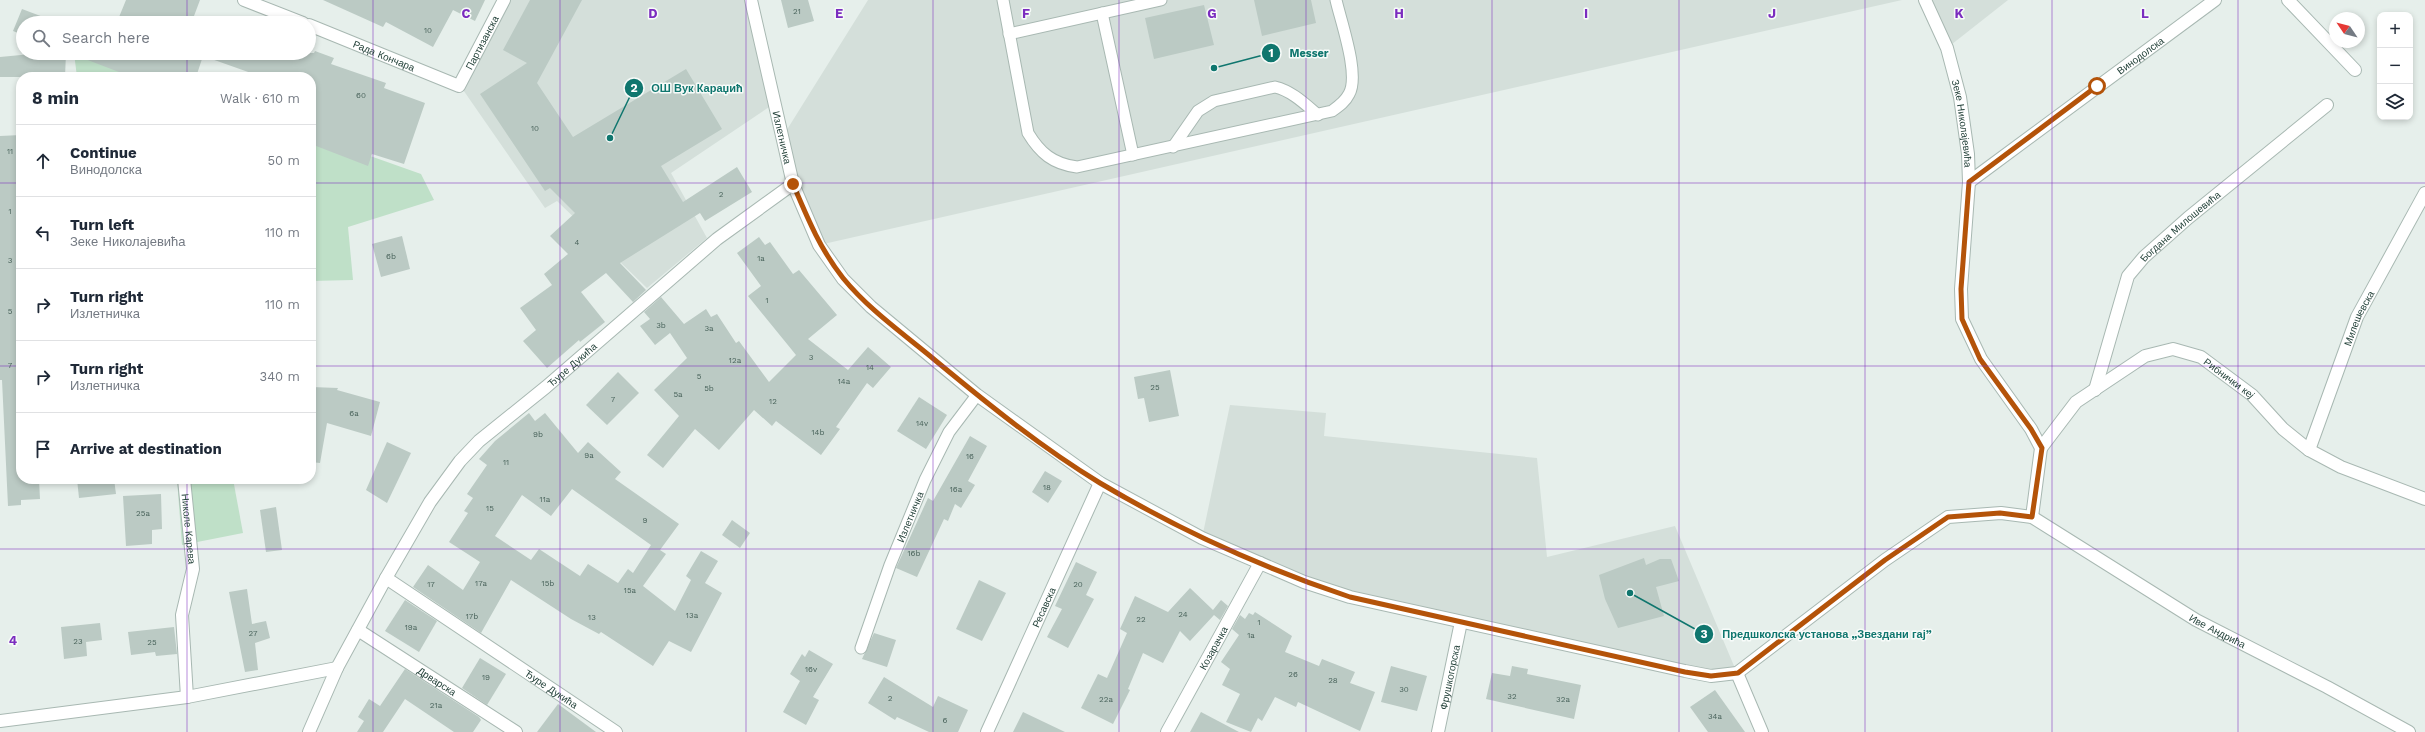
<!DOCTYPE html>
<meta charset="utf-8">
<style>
:root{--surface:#fff;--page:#f6f6f7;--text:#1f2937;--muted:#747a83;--line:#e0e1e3}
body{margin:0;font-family:"Work Sans",sans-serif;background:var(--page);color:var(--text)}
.controls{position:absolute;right:12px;top:12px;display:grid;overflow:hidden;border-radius:8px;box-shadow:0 2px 6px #0003}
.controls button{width:36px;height:36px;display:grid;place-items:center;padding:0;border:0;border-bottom:1px solid var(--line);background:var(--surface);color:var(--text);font:20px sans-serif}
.compass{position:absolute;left:2329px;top:12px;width:36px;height:36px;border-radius:50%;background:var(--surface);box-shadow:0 2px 6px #0003;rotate:305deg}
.stop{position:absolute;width:12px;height:12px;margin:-9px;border:3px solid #b45309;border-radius:50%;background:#fff}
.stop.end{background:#b45309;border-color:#fff;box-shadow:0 1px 4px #0008}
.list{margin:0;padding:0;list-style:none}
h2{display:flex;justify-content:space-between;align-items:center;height:52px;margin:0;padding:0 16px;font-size:17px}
h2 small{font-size:13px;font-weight:400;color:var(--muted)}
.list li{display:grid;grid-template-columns:26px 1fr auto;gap:12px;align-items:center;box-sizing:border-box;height:72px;padding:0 16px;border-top:1px solid var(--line)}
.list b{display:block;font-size:15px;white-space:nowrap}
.list p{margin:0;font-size:13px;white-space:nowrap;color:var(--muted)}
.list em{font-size:13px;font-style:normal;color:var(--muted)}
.icon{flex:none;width:22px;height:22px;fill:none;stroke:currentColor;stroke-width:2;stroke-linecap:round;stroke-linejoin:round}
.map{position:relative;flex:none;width:2425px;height:732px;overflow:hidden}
.search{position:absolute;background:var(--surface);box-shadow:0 2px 6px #0003;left:16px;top:16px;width:300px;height:44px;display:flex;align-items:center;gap:10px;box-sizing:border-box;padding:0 14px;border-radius:22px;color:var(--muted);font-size:15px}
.panel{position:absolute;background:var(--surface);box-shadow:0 2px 6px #0003;left:16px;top:72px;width:300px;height:412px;border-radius:16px}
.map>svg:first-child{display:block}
</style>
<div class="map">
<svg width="2425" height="732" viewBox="0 0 2425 732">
<rect width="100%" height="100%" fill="#e6efeb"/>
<g fill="#d4dfda">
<path d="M504 0H751L775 103 671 173 707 238 647 288 557 201 545 208 459 84Z"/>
<path d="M868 0H1902L819 245 783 136Z"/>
<path d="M1925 0H2008L1947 48Z"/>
<path d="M1230 405 1326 413 1324 436 1537 458 1547 557 1675 526 1737 673 1724 675 1350 597 1202 538Z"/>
</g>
<g fill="#bfe0c8">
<path d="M74 53H79L147 77H77Z"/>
<path d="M311 135 421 174 434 200 348 227 353 280 311 281Z"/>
<path d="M177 479H233L243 533 182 545Z"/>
</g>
<g fill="#bbcac4" fill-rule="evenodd">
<path d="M126 0H200L194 16 214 23H120L117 22Z"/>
<path d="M323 0H485L475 21 453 10 433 47 386 22 383 27Z"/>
<path d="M530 0H582L537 83 573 137 686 69 722 129 661 166 683 202 737 167 752 192 705 221 700 213 620 263 646 290 633 302 606 273 581 292 605 322 580 342 579 340 547 368 523 341 536 330 520 308 552 285 544 274 568 254 550 236 575 213 550 188 545 191 480 94 527 63 503 50Z"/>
<path d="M781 0H808L814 21 788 28Z"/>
<path d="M1254 0H1311L1316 23 1262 36Z"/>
<path d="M1204 5 1214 45 1154 59 1145 18Z"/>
<path d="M22 9 59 23H23V35L13 31Z"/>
<path d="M315 51 334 58 331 64 386 83 384 88 425 103 404 164 372 154 368 166 311 144V77H262L203 56 196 77H132L72 54 314 53Z"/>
<path d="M42 53H66L65 77H0V57Z"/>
<path d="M21 135V479H39L40 499 21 500V505L8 506 2 380H0V136Z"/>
<path d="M402 236 410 269 381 277 372 244Z"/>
<path d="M759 237 765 245 770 242 793 274 799 270 837 315 808 339 848 370 868 347 891 367 873 388 867 383 836 427 840 429 821 455 776 421 772 426 754 410 719 450 695 429 663 468 647 455 679 416 654 390 687 358 670 333 655 345 640 326 650 319 644 312 661 297 684 324 706 309 711 317 717 314 736 343 739 341 769 382 796 355 748 296 761 286 737 253Z"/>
<path d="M1170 370 1179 416 1149 422 1144 398 1138 399 1134 377Z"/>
<path d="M618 372 639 393 607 425 586 405Z"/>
<path d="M311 387 338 388 337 390 380 402 371 436 327 423 320 463 311 462Z"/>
<path d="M919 397 947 415 926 449 897 431Z"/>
<path d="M529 413 535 421 545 413 578 453 588 442 621 472 615 479 679 524 660 550 666 554 643 586 675 611 691 580 686 576 701 551 718 561 705 583 722 593 691 652 669 641 653 666 601 632 599 634 571 619 511 580 481 633 413 587 428 565 463 590 480 562 449 542 468 513 464 511 473 498 467 494 487 465 479 459 495 441ZM572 489 651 545 633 573 628 569 618 583 588 564 580 576 539 549 531 560 495 536 522 495 551 516Z"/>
<path d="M970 436 987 446 968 481 975 485 961 508 955 504 948 521 944 519 917 577 896 568 928 498 933 501Z"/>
<path d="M387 442 411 453 387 503 366 490Z"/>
<path d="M1045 471 1062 481 1048 503 1032 492Z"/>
<path d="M77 479H114L116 494 79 498Z"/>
<path d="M161 494 162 529 152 530V544L126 546 123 496Z"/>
<path d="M276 507 282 550 266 552 260 510Z"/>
<path d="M732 520 750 533 740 548 722 535Z"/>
<path d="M1644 558 1646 565 1660 559H1671L1679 581 1656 587 1664 616 1618 628 1605 599 1599 575Z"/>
<path d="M1076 562 1097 572 1086 595 1094 599 1068 648 1047 637 1062 609 1055 606Z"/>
<path d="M979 580 1006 593 982 641 956 629Z"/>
<path d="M1190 588 1213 610 1221 600 1228 606 1220 620 1214 615 1190 641 1180 631 1163 663 1143 653 1128 689 1130 690 1113 724 1081 708 1098 674 1107 678 1127 633 1120 629 1135 596 1168 612Z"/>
<path d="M247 589 252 624 266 621 270 638 255 643 258 670 245 672 229 592Z"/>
<path d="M405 600 437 621 419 652 385 631Z"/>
<path d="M1255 612 1292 636 1285 652 1319 666 1322 659 1355 672 1350 683 1375 692 1360 731 1298 702 1296 707 1275 697 1262 721 1258 718 1251 732 1226 722 1240 694 1222 685 1230 669 1221 662 1239 635 1232 629 1240 615 1245 619 1249 613 1253 615Z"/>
<path d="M100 623 102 640 86 642 87 656 64 659 61 627Z"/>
<path d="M174 627 177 654 156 656 155 652 131 655 128 632Z"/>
<path d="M874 633 896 640 887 667 862 659Z"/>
<path d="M809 650 833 664 813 697 819 700 806 725 783 712 800 681 790 674 802 654 805 657Z"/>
<path d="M480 658 506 674 487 705 462 688Z"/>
<path d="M1391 666 1427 676 1417 711 1381 702Z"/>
<path d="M1512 666 1528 669 1527 674 1581 685 1574 719 1486 699 1492 673 1510 676Z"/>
<path d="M405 669 479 717 481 720 473 732H454L405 699 383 732H357L364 721 358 717 369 699 380 706Z"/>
<path d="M884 677 933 707 938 696 968 710 958 732H929L897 717 895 720 868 703Z"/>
<path d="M1715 690 1745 732H1708L1690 707Z"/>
<path d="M558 704 596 732H537Z"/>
<path d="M1023 712 1065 732H1013Z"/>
<path d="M1201 712 1239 732H1190Z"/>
</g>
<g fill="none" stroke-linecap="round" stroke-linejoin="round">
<g stroke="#a8b8b2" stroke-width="13">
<g id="lane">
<path d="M1003 0 1028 133C1040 153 1053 164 1077 167L1332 111C1339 106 1345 102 1349 94 1360 75 1341 22 1336 0"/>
<path d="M1102 13 1133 155"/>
<path d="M1009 34 1161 0"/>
<path d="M1173 147 1198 111 1214 101 1275 87C1292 91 1305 104 1318 115"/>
<path id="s1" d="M861 648 890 565 925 480 949 432 977 395"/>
</g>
</g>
<g stroke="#a8b8b2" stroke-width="14">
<g id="street">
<path d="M244 0 303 23"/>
<path id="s2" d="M751 0 793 184 819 245 843 279 871 307 977 395 1100 483 1202 538 1304 582 1350 597 1685 671 1711 676 1737 673 1885 560 1948 517 2001 513 2032 517 2196 620 2327 687 2409 732"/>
<path id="s3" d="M1925 0 1947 48 1960 97 1968 154 1969 182 1961 289 1962 319 1981 359 2031 429 2041 448 2032 517"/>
<path d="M2288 0 2355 70"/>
<path id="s4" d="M309 25 459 86 504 0"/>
<path id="s5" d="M1969 182 2215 0"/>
<path id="s6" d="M2095 390 2128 276 2144 257 2188 218 2327 105"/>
<path id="s7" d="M2041 448 2076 402 2145 356 2173 349 2201 357 2252 395 2283 429 2309 450 2341 467 2425 499"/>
<path id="s8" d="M2309 450 2357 317 2425 193"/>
<path id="s9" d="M184 479 193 569 182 615 187 697"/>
<path id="s10" d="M386 578 616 732"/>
<path id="s11" d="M358 630 516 732"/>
<path d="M1737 673 1762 732"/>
<path d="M0 721 187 697 337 668"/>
<path id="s12" d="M309 732 337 668 386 578 430 502 460 461 479 441 546 387 717 239 793 184"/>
<path id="s13" d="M987 732 1100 483"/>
<path id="s14" d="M1167 732 1260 563"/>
<path id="s15" d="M1438 732 1461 622"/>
</g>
</g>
<use href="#lane" stroke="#fff" stroke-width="11"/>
<use href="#street" stroke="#fff" stroke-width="12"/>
</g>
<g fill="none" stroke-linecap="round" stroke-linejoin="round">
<path stroke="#b45309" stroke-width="5" d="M793 184C807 217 820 249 843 278 869 310 905 335 936 361 988 404 1042 448 1100 483 1179 530 1263 568 1350 597L1685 672 1711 676 1738 673 1885 560 1948 517 2000 513 2032 517 2042 448 2031 429 1980 359 1962 319 1961 289 1969 182 2097 86"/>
</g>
<path fill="none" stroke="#7b2cbf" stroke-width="1" stroke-opacity="0.55" d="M187 0V23M373 0V732M560 0V732M746 0V732M933 0V732M1119 0V732M1306 0V732M1492 0V732M1679 0V732M1865 0V732M2052 0V732M2238 0V732M187 53V77M0 183H21M311 183H2425M0 366H21M311 366H2425M187 479V732M0 549H2425"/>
<g text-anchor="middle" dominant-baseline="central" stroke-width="3" stroke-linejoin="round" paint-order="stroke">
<g font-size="8" fill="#4a645c">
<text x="797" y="11">21</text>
<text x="428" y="30">10</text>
<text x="361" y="95">60</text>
<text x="535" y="128">10</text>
<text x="10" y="151">11</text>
<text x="721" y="194">2</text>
<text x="10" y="211">1</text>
<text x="577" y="242">4</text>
<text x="391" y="256">6b</text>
<text x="761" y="258">1a</text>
<text x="10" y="260">3</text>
<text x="767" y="300">1</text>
<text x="10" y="311">5</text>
<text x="661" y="325">3b</text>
<text x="709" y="328">3a</text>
<text x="811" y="357">3</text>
<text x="735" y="360">12a</text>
<text x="10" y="365">7</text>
<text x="870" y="367">14</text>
<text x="699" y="376">5</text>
<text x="844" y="381">14a</text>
<text x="1155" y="387">25</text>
<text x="709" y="388">5b</text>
<text x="678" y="394">5a</text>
<text x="613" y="399">7</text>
<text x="773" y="401">12</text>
<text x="354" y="413">6a</text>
<text x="922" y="423">14v</text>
<text x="818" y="432">14b</text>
<text x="538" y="434">9b</text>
<text x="589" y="455">9a</text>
<text x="970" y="456">16</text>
<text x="506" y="462">11</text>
<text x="1047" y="487">18</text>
<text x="956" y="489">16a</text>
<text x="545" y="499">11a</text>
<text x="490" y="508">15</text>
<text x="143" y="513">25a</text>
<text x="645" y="520">9</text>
<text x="914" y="553">16b</text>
<text x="481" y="583">17a</text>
<text x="548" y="583">15b</text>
<text x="431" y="584">17</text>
<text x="1078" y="584">20</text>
<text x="630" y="590">15a</text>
<text x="1183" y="614">24</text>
<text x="692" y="615">13a</text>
<text x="472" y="616">17b</text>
<text x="592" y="617">13</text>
<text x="1141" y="619">22</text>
<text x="1259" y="622">1</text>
<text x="411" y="627">19a</text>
<text x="253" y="633">27</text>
<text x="1251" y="635">1a</text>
<text x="78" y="641">23</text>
<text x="152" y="642">25</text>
<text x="811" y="669">16v</text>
<text x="1293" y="674">26</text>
<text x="486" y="677">19</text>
<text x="1333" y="680">28</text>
<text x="1404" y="689">30</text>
<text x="1512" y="696">32</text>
<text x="890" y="698">2</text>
<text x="1106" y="699">22a</text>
<text x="1563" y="699">32a</text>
<text x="436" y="705">21a</text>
<text x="1715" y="716">34a</text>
<text x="945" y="720">6</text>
</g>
<g font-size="10" fill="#24423a" stroke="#f7fbf9">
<text stroke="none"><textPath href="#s4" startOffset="211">Партизанска</textPath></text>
<text stroke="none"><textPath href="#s4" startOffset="81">Рада Кончара</textPath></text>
<text stroke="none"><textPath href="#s5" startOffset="213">Винодолска</textPath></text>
<text stroke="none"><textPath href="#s3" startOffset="130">Зеке Николајевића</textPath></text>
<text stroke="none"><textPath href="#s2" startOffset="141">Излетничка</textPath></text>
<text stroke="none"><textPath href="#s6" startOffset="191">Богдана Милошевића</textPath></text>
<text stroke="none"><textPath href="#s8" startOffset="141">Милешевска</textPath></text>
<text stroke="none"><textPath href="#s12" startOffset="459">Ђуре Дукића</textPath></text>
<text stroke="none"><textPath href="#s7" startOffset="234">Рибнички кеј</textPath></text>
<text stroke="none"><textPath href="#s1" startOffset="140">Излетничка</textPath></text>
<text stroke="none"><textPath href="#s9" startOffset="50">Николе Карева</textPath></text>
<text stroke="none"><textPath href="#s13" startOffset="137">Ресавска</textPath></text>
<text stroke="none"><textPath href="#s2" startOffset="1861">Иве Андрића</textPath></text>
<text stroke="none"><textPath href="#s14" startOffset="96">Козарачка</textPath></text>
<text stroke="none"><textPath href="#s15" startOffset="56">Фрушкогорска</textPath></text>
<text stroke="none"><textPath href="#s11" startOffset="94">Дрварска</textPath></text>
<text stroke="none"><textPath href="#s10" startOffset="199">Ђуре Дукића</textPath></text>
</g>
</g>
<g font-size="13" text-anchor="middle" font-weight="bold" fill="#7b2cbf" stroke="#f7fbf9" stroke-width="3" stroke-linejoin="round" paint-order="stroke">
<text x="466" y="18">C</text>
<text x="653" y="18">D</text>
<text x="839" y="18">E</text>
<text x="1026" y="18">F</text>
<text x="1212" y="18">G</text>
<text x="1399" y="18">H</text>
<text x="1586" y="18">I</text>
<text x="1772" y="18">J</text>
<text x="1959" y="18">K</text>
<text x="2145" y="18">L</text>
<text x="13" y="645">4</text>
</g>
<path fill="none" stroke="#0f766e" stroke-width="1.5" d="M1214 68L1271 53M610 138L634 88M1630 593L1704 634"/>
<g fill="#0f766e" stroke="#f7fbf9" stroke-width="1.5">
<circle cx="1214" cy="68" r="4"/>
<circle cx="610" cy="138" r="4"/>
<circle cx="1630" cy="593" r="4"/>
<circle cx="1271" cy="53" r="10"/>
<circle cx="634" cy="88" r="10"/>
<circle cx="1704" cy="634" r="10"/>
</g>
<g font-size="12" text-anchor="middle" font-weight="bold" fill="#fff">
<text x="1271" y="57">1</text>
<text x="634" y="92">2</text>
<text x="1704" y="638">3</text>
</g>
<g font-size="11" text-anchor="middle" font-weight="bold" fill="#0f766e" stroke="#f7fbf9" stroke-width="3" stroke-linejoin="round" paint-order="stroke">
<text x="1309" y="57">Messer</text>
<text x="697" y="92">ОШ Вук Караџић</text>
<text x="1827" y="638">Предшколска установа „Звездани гај”</text>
</g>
</svg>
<div class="controls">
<button>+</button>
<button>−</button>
<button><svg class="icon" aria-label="layers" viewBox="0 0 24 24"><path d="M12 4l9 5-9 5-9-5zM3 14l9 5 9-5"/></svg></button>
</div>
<svg class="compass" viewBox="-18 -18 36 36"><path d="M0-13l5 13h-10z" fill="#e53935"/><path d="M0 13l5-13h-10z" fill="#747a83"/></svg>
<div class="stop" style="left:2097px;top:86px"></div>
<div class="stop end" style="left:793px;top:184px"></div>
<div class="search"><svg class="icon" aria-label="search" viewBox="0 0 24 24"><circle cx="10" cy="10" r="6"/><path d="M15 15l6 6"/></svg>Search here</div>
<section class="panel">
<h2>8 min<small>Walk · 610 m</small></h2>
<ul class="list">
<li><svg class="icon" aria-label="ahead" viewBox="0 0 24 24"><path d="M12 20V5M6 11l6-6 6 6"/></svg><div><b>Continue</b><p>Винодолска</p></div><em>50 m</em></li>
<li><svg class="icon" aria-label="left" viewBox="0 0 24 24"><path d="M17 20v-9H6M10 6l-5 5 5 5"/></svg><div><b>Turn left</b><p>Зеке Николајевића</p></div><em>110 m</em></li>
<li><svg class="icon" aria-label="right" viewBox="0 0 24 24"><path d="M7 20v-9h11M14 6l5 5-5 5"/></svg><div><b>Turn right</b><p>Излетничка</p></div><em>110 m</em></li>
<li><svg class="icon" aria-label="right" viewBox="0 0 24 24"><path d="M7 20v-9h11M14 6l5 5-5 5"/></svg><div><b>Turn right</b><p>Излетничка</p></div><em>340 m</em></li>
<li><svg class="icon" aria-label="arrive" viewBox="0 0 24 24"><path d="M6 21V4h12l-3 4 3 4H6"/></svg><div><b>Arrive at destination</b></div></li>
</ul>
</section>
</div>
